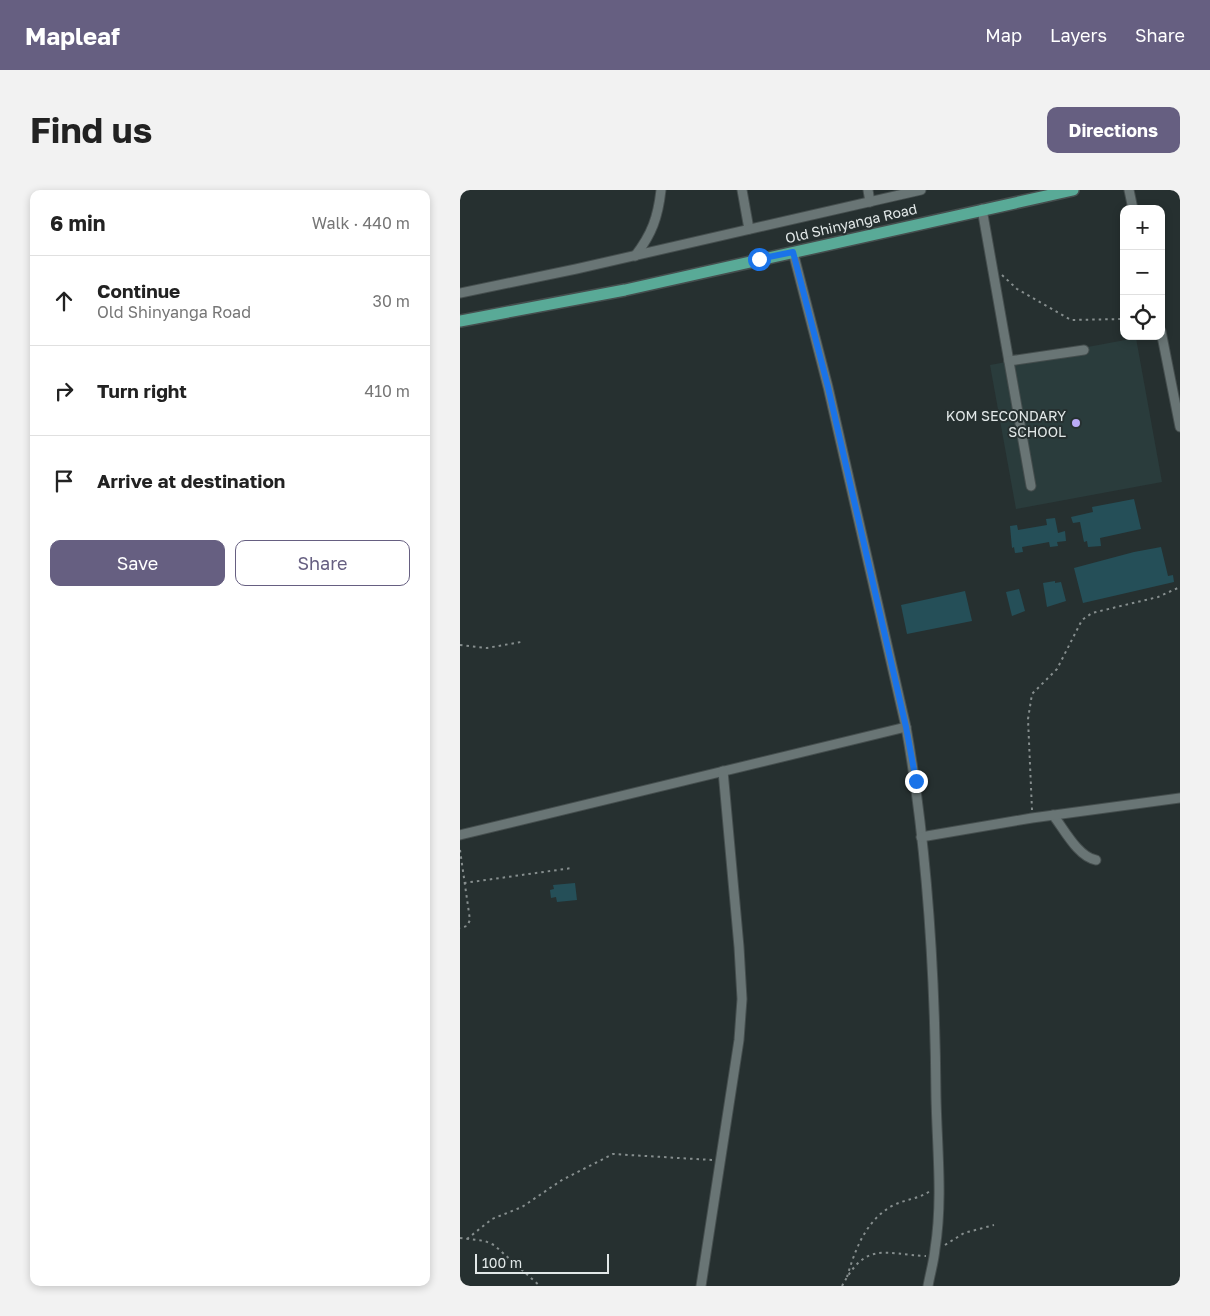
<!DOCTYPE html>
<meta charset="utf-8">
<style>
:root{--surface:#fff;--page:#f2f2f2;--text:#222;--muted:#767676;--line:#e0e0e0;--accent:#665f81}
body{margin:0;font-family:"Golos Text",sans-serif;background:var(--page);color:var(--text)}
.controls{position:absolute;right:15px;top:15px;display:grid;overflow:hidden;border-radius:10px;box-shadow:0 2px 8px #0003}
.controls button{width:45px;height:45px;display:grid;place-items:center;padding:0;border:0;border-bottom:1px solid var(--line);background:var(--surface);color:var(--text);font:25px sans-serif}
.scale{position:absolute;left:15px;bottom:12px;width:134px;box-sizing:border-box;padding-left:5px;border:2px solid #e2e8e8;border-top:0;font-size:14px;line-height:18px;white-space:nowrap;color:#e2e8e8;-webkit-text-stroke:4px #263030;paint-order:stroke}
.stop{position:absolute;width:15px;height:15px;margin:-11px;border:4px solid #1a73e8;border-radius:50%;background:#fff}
.stop.end{background:#1a73e8;border-color:#fff;box-shadow:0 1px 5px #0008}
.list{margin:0;padding:0;list-style:none}
h2{display:flex;justify-content:space-between;align-items:center;height:65px;margin:0;padding:0 20px;font-size:21px}
h2 small{font-size:16px;font-weight:400;color:var(--muted)}
.list li{display:grid;grid-template-columns:32px 1fr auto;gap:15px;align-items:center;box-sizing:border-box;height:90px;padding:0 20px;border-top:1px solid var(--line)}
.list b{display:block;font-size:19px;white-space:nowrap}
.list p{margin:0;font-size:16px;white-space:nowrap;color:var(--muted)}
.list em{font-size:16px;font-style:normal;color:var(--muted)}
.actions{display:flex;gap:10px;padding:15px 20px}
.actions a{flex:1;padding:11px 0;border:1px solid var(--accent);border-radius:10px;text-align:center;font-size:18px;color:var(--accent)}
.actions .main{background:var(--accent);color:#fff}
.icon{flex:none;width:28px;height:28px;fill:none;stroke:currentColor;stroke-width:2;stroke-linecap:round;stroke-linejoin:round}
.map{position:relative;flex:none;width:720px;height:1096px;overflow:hidden;border-radius:10px}
header{display:flex;align-items:center;gap:30px;box-sizing:border-box;height:70px;padding:0 25px;background:var(--accent);color:#fff}
header strong{font-size:24px}
nav{display:flex;gap:28px;margin-inline-start:auto;font-size:18px}
.intro{display:flex;align-items:center;justify-content:space-between;box-sizing:border-box;height:120px;padding:0 30px}
h1{margin:0;font-size:35px}
.button{padding:12px 22px;border-radius:10px;background:var(--accent);color:#fff;font-size:18px;font-weight:700}
main{display:flex;gap:30px;padding:0 30px}
aside{flex:1;background:var(--surface);border-radius:10px;box-shadow:0 2px 8px #0003}
.map>svg:first-child{display:block}
</style>
<header>
<strong>Mapleaf</strong>
<nav><a>Map</a><a>Layers</a><a>Share</a></nav>
</header>
<div class="intro"><h1>Find us</h1><a class="button">Directions</a></div>
<main>
<aside>
<h2>6 min<small>Walk · 440 m</small></h2>
<ul class="list">
<li><svg class="icon" aria-label="ahead" viewBox="0 0 24 24"><path d="M12 20V5M6 11l6-6 6 6"/></svg><div><b>Continue</b><p>Old Shinyanga Road</p></div><em>30 m</em></li>
<li><svg class="icon" aria-label="right" viewBox="0 0 24 24"><path d="M7 20v-9h11M14 6l5 5-5 5"/></svg><div><b>Turn right</b></div><em>410 m</em></li>
<li><svg class="icon" aria-label="arrive" viewBox="0 0 24 24"><path d="M6 21V4h12l-3 4 3 4H6"/></svg><div><b>Arrive at destination</b></div></li>
</ul>
<div class="actions"><a class="main">Save</a><a>Share</a></div>
</aside>
<div class="map">
<svg width="720" height="1096" viewBox="0 0 720 1096">
<rect width="100%" height="100%" fill="#263030"/>
<path fill="#2a3c3c" d="M676 148 702 292 556 319 530 175Z"/>
<g fill="#254f58">
<path d="M674 309 681 339 640 348 641 356 628 357 627 351 624 352 620 332 613 333 611 327 633 322 632 317Z"/>
<path d="M595 328 598 343 605 341 606 351 597 352 598 356 590 357 589 352 562 357 563 362 555 363 554 357 552 358 550 336 557 335 558 340 587 335 586 329Z"/>
<path d="M701 357 708 386 713 385 714 392 623 413 614 378 674 362Z"/>
<path d="M595 391V393L601 392 606 411 587 417 583 393Z"/>
<path d="M559 399 565 421 552 426 546 402Z"/>
<path d="M505 401 512 431 447 444 441 415Z"/>
<path d="M115 693 117 710 97 712 96 707 91 708 90 700 94 699 93 695Z"/>
</g>
<g fill="none" stroke-linecap="round" stroke-linejoin="round">
<g stroke="#454e4e" stroke-width="11">
<g id="minor">
<path d="M282 0 289 39"/>
<path d="M408 0 410 12"/>
<path d="M669 0 673 19"/>
<path d="M522 19 571 296"/>
<path d="M333 62 368 197 446 537C468 660 475 783 476 907 477 957 483 1010 475 1059 474 1071 470 1084 468 1096"/>
<path d="M175 66C192 44 198 27 201 0"/>
<path d="M0 103 116 79 461 0"/>
<path d="M701 141 720 237"/>
<path d="M549 171 624 160"/>
<path d="M593 625C604 639 618 667 636 670"/>
<path d="M0 645 446 537"/>
<path d="M461 647 572 628 720 608"/>
<path d="M241 1096 279 850 282 809 279 757 263 581"/>
</g>
</g>
<g stroke="#454e4e" stroke-width="14">
<path id="major" d="M0 131 165 100 613 0"/>
</g>
<g stroke="#868e8e" stroke-width="2" stroke-dasharray="2.5 4" stroke-linecap="butt">
<path d="M542 85 557 99 611 130 664 129"/>
<path d="M0 455 27 458 61 452"/>
<path d="M572 620 568 529 572 504 597 479 622 430 632 423 698 407 720 397"/>
<path d="M0 660 10 730 7 736 0 738"/>
<path d="M4 693 112 678"/>
<path d="M0 1048 25 1051 34 1055 80 1096"/>
<path d="M7 1049 32 1029 62 1017 102 990 153 964 252 970"/>
<path d="M485 1055 504 1043 534 1035"/>
<path d="M387 1087C395 1060 406 1029 434 1015 446 1009 459 1009 470 1001"/>
<path d="M382 1096C406 1051 423 1064 466 1066"/>
</g>
<use href="#minor" stroke="#697575" stroke-width="9"/>
<use href="#major" stroke="#59aa97" stroke-width="11"/>
</g>
<g fill="none" stroke-linecap="round" stroke-linejoin="round">
<path stroke="#1a73e8" stroke-width="6" d="M299 69 333 62 368 197 446 537 456 591"/>
</g>
<circle fill="#baaaf6" stroke="#263030" stroke-width="2" cx="616" cy="233" r="5"/>
<g text-anchor="middle" dominant-baseline="central" stroke-width="4" stroke-linejoin="round" paint-order="stroke">
<g font-size="14" fill="#e2e8e8" stroke="#263030">
<text transform="translate(391 33) rotate(-13)">Old Shinyanga Road</text>
</g>
<g font-size="14" fill="#e2e8e8" stroke="#263030" text-anchor="end">
<text x="606" y="225">KOM SECONDARY<tspan x="606" dy="16">SCHOOL</tspan></text>
</g>
</g>
</svg>
<div class="controls">
<button>+</button>
<button>−</button>
<button><svg class="icon" aria-label="locate" viewBox="0 0 24 24"><circle cx="12" cy="12" r="6"/><path d="M12 2v4M12 18v4M2 12h4M18 12h4"/></svg></button>
</div>
<div class="scale">100 m</div>
<div class="stop" style="left:299px;top:69px"></div>
<div class="stop end" style="left:456px;top:591px"></div>
</div>
</main>
